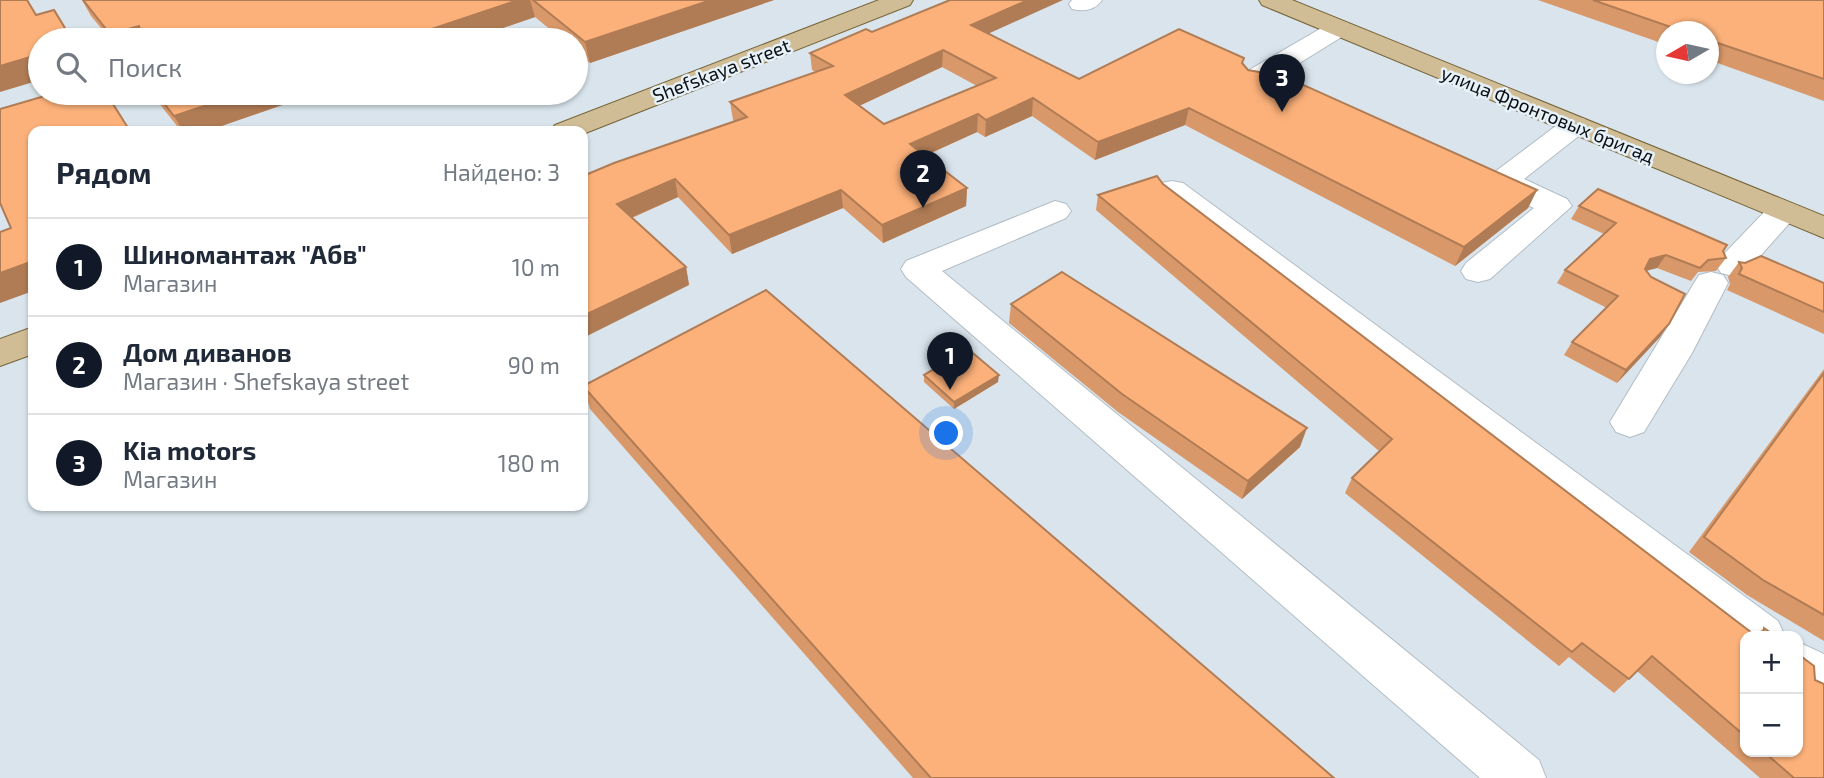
<!DOCTYPE html>
<html lang="ru">
<meta charset="utf-8">
<style>
:root{--surface:#fff;--page:#f2f2f3;--text:#1f2937;--muted:#747a83;--line:#e0e1e3;--accent:#111827}
body{margin:0;font-family:"Exo 2",sans-serif;background:var(--page);color:var(--text)}
.controls{position:absolute;right:21px;bottom:21px;display:grid;overflow:hidden;border-radius:14px;box-shadow:0 2px 5px #0004}
.controls button{width:63px;height:63px;display:grid;place-items:center;padding:0;border:0;border-bottom:2px solid var(--line);background:var(--surface);color:var(--text);font:35px sans-serif}
.compass{position:absolute;left:1656px;top:21px;width:63px;height:63px;border-radius:50%;background:var(--surface);box-shadow:0 2px 5px #0004;rotate:261deg}
.you{position:absolute;left:947px;top:434px;width:24px;height:24px;margin:-18px;border:5px solid #fff;border-radius:50%;background:#1a73e8;box-shadow:0 0 0 10px #1a73e833}
.badge{display:grid;place-items:center;width:46px;height:46px;border-radius:50%;background:var(--accent);color:#fff;font-size:23px;font-weight:700}
.pin{position:absolute;translate:-50% -58px;filter:drop-shadow(0 2px 4px #0008)}
.pin::after{content:'';position:absolute;top:37px;width:24px;height:21px;background:inherit;clip-path:polygon(0 0,100% 0,50% 100%)}
.list{margin:0;padding:0;list-style:none}
h2{display:flex;justify-content:space-between;align-items:center;height:91px;margin:0;padding:0 28px;font-size:30px}
h2 small{font-size:23px;font-weight:400;color:var(--muted)}
.list li{display:grid;grid-template-columns:46px 1fr auto;gap:21px;align-items:center;box-sizing:border-box;height:98px;padding:0 28px;border-top:2px solid var(--line)}
.list b{display:block;font-size:26px;white-space:nowrap}
.list p{margin:0;font-size:23px;white-space:nowrap;color:var(--muted)}
.list em{font-size:23px;font-style:normal;color:var(--muted)}
.icon{flex:none;width:38px;height:38px;fill:none;stroke:currentColor;stroke-width:2;stroke-linecap:round;stroke-linejoin:round}
.map{position:relative;flex:none;width:1824px;height:778px;overflow:hidden}
.search{position:absolute;background:var(--surface);box-shadow:0 2px 5px #0004;left:28px;top:28px;width:560px;height:77px;display:flex;align-items:center;gap:18px;box-sizing:border-box;padding:0 24px;border-radius:38px;color:var(--muted);font-size:26px}
.panel{position:absolute;background:var(--surface);box-shadow:0 2px 5px #0004;left:28px;top:126px;width:560px;height:385px;border-radius:14px}
.map>svg:first-child{display:block}
</style>
<div class="map">
<svg width="1824" height="778" viewBox="0 0 1824 778">
<rect width="100%" height="100%" fill="#d9e4ec"/>
<g fill="none" stroke-linecap="round" stroke-linejoin="round">
<g stroke="#b2bdc5" stroke-width="2">
<g id="minor">
<path d="M1072 0H1102C1095 10 1084 12 1072 9L1069 4Z"/>
<path d="M1339 20 1348 23 1352 28 1348 33 1264 85 1254 87 1244 85 1240 79 1244 73 1330 23Z"/>
<path d="M1575 116 1585 119 1589 125 1585 131 1524 179 1567 199 1572 206 1490 279 1478 282 1466 279 1461 271 1466 263 1534 208 1492 188 1488 181 1492 174 1565 119Z"/>
<path d="M1172 181 1183 183 1778 621 1785 636H1745L1744 651 1161 197 1156 190 1161 183Z"/>
<path d="M1055 201 1066 204 1071 211 1066 218 942 271 1539 760 1546 778H1480L906 277 901 269 906 261Z"/>
<path d="M1783 201 1794 204 1799 211 1794 218 1745 273 1733 276 1721 273 1716 265 1721 257 1772 204Z"/>
<path d="M1711 272 1723 275 1728 283 1692 353 1644 432 1630 437 1616 432 1610 422 1699 275Z"/>
<path d="M1798 642 1824 654V705L1798 692Z"/>
</g>
</g>
<g stroke="#766439" stroke-width="2">
<g id="major">
<path d="M879 0H913L910 5 583 134V131H550L555 125Z"/>
<path d="M1259 0H1292L1824 216V238L1262 5Z"/>
<path d="M33 327V354L0 366V339Z"/>
</g>
</g>
<use href="#minor" fill="#fff" fill-rule="evenodd"/>
<use href="#major" fill="#d0bd95" fill-rule="evenodd"/>
</g>
<g fill="#d99869" fill-rule="evenodd">
<path d="M82 0H774L590 63 576 51V40H563L535 17 468 40H111L91 16Z"/>
<path d="M1538 0H1824V101L1709 60V32H1667V45Z"/>
<path d="M872 32 988 34 1079 79 1242 63 1248 70 1537 190 1528 208 1455 266 1185 125 1095 160 1032 116 985 137 977 132 925 156 967 188 966 206 883 243 843 208 732 254 678 197 632 218 686 267 689 285 583 176 735 122 733 120 730 102 816 72 812 70 810 53ZM942 67 977 86 884 124 859 106Z"/>
<path d="M151 93H317L207 131H181Z"/>
<path d="M1163 184 1755 636 1764 628 1775 636H1745V752H1798L1824 778H1760L1637 671 1614 693 1569 657 1559 666 1345 493 1352 478 1379 451 1096 210 1098 195Z"/>
<path d="M1579 206 1723 251 1726 258 1716 271 1698 272 1691 281 1657 268 1646 270 1660 337 1617 383 1564 355 1572 342 1607 308 1557 283 1565 270 1604 234 1571 219Z"/>
<path d="M1739 262 1824 283V334L1727 290 1730 284 1728 277Z"/>
<path d="M1011 304 1300 447 1242 499 1118 412 1009 323Z"/>
<path d="M1824 369V641L1747 595 1689 552Z"/>
<path d="M924 375 998 382 954 409 924 382Z"/>
<path d="M583 385 1334 778H913L590 409Z"/>
</g>
<g fill="#b07c55">
<path d="M518 0H530L535 17 468 40H399Z"/>
<path d="M711 0H774L590 63 585 42Z"/>
<path d="M1028 0H1063L970 42 971 25Z"/>
<path d="M139 26 147 40H113L110 34Z"/>
<path d="M68 33 73 40H51L50 38Z"/>
<path d="M943 50 942 67 846 112 845 95Z"/>
<path d="M40 54V80L0 92V66Z"/>
<path d="M243 93H317L207 131H183L174 116Z"/>
<path d="M1033 98 1032 116 985 137 986 120Z"/>
<path d="M1189 108 1185 125 1095 160 1098 142Z"/>
<path d="M978 114 977 132 910 162V144Z"/>
<path d="M675 179 678 197 621 222 617 204Z"/>
<path d="M967 188 966 206 883 243 882 225Z"/>
<path d="M841 190 843 208 732 254 729 235Z"/>
<path d="M1537 190 1528 208 1455 266 1464 247Z"/>
<path d="M1666 255 1657 268 1642 272 1650 259Z"/>
<path d="M33 261V291L0 303V273Z"/>
<path d="M686 267 689 285 583 338V316Z"/>
<path d="M1669 324 1660 337 1617 383 1626 370Z"/>
<path d="M999 375 998 382 954 409V402Z"/>
<path d="M1307 428 1300 447 1242 499 1248 481Z"/>
</g>
<g fill="#fcb17a" stroke="#b07c55" stroke-width="2" fill-rule="evenodd">
<path d="M0 0H27L36 15 54 10 68 33 50 38 51 40H40V54L0 66Z"/>
<path d="M83 0H518L399 40H143L139 26 110 34Z"/>
<path d="M533 0H711L585 42Z"/>
<path d="M950 0H1028L971 25 1079 79 1179 29 1244 58 1242 63 1248 70 1259 72 1270 70 1537 190 1464 247 1189 108 1098 142 1033 98 986 120 978 114 910 144 967 188 882 225 841 190 729 235 675 179 617 204 686 267 583 316V176L614 163 747 117 730 102 833 66 810 53 866 29 872 32ZM943 50 996 78 884 124 845 95Z"/>
<path d="M1593 0H1824V79L1709 40V32H1685Z"/>
<path d="M55 93H106L130 131H33V261L0 273V232L11 228 0 203V109Z"/>
<path d="M156 93H243L174 116Z"/>
<path d="M1157 176 1163 184 1756 636H1745V736L1652 656 1629 679 1582 643 1572 652 1352 478 1392 439 1098 195Z"/>
<path d="M1598 189 1727 245 1723 251 1726 258 1708 260 1700 268 1666 255 1650 259 1645 269 1651 277 1685 294 1669 324 1626 370 1572 342 1618 296 1565 270 1616 223 1579 206Z"/>
<path d="M1761 256 1824 283V312L1739 274 1742 268 1739 262 1745 263Z"/>
<path d="M1062 272 1307 428 1248 481 1122 394 1011 304Z"/>
<path d="M766 290 1334 778H931L583 386Z"/>
<path d="M968 349 999 375 954 402 924 375Z"/>
<path d="M1824 373V615L1763 580 1704 537Z"/>
<path d="M1764 628 1775 636H1763Z"/>
<path d="M1798 654 1814 666 1815 680 1824 684V778H1794L1764 752H1798Z"/>
</g>
<g text-anchor="middle" dominant-baseline="central" stroke-width="5" stroke-linejoin="round" paint-order="stroke">
<g font-size="19" fill="#0b0f11" stroke="#e6f1f9">
<text transform="translate(721 70) rotate(-21)">Shefskaya street</text>
<text transform="translate(1548 114) rotate(22)">улица Фронтовых бригад</text>
</g>
</g>
</svg>
<div class="controls">
<button>+</button>
<button>−</button>
</div>
<svg class="compass" viewBox="-18 -18 36 36"><path d="M0-13l5 13h-10z" fill="#e53935"/><path d="M0 13l5-13h-10z" fill="#747a83"/></svg>
<div class="you"></div>
<div class="pin badge" style="left:950px;top:390px">1</div>
<div class="pin badge" style="left:923px;top:208px">2</div>
<div class="pin badge" style="left:1282px;top:112px">3</div>
<div class="search"><svg class="icon" aria-label="search" viewBox="0 0 24 24"><circle cx="10" cy="10" r="6"/><path d="M15 15l6 6"/></svg>Поиск</div>
<section class="panel">
<h2>Рядом<small>Найдено: 3</small></h2>
<ul class="list">
<li><span class="badge">1</span><div><b>Шиномантаж &quot;Абв&quot;</b><p>Магазин</p></div><em>10 m</em></li>
<li><span class="badge">2</span><div><b>Дом диванов</b><p>Магазин · Shefskaya street</p></div><em>90 m</em></li>
<li><span class="badge">3</span><div><b>Kia motors</b><p>Магазин</p></div><em>180 m</em></li>
</ul>
</section>
</div>
